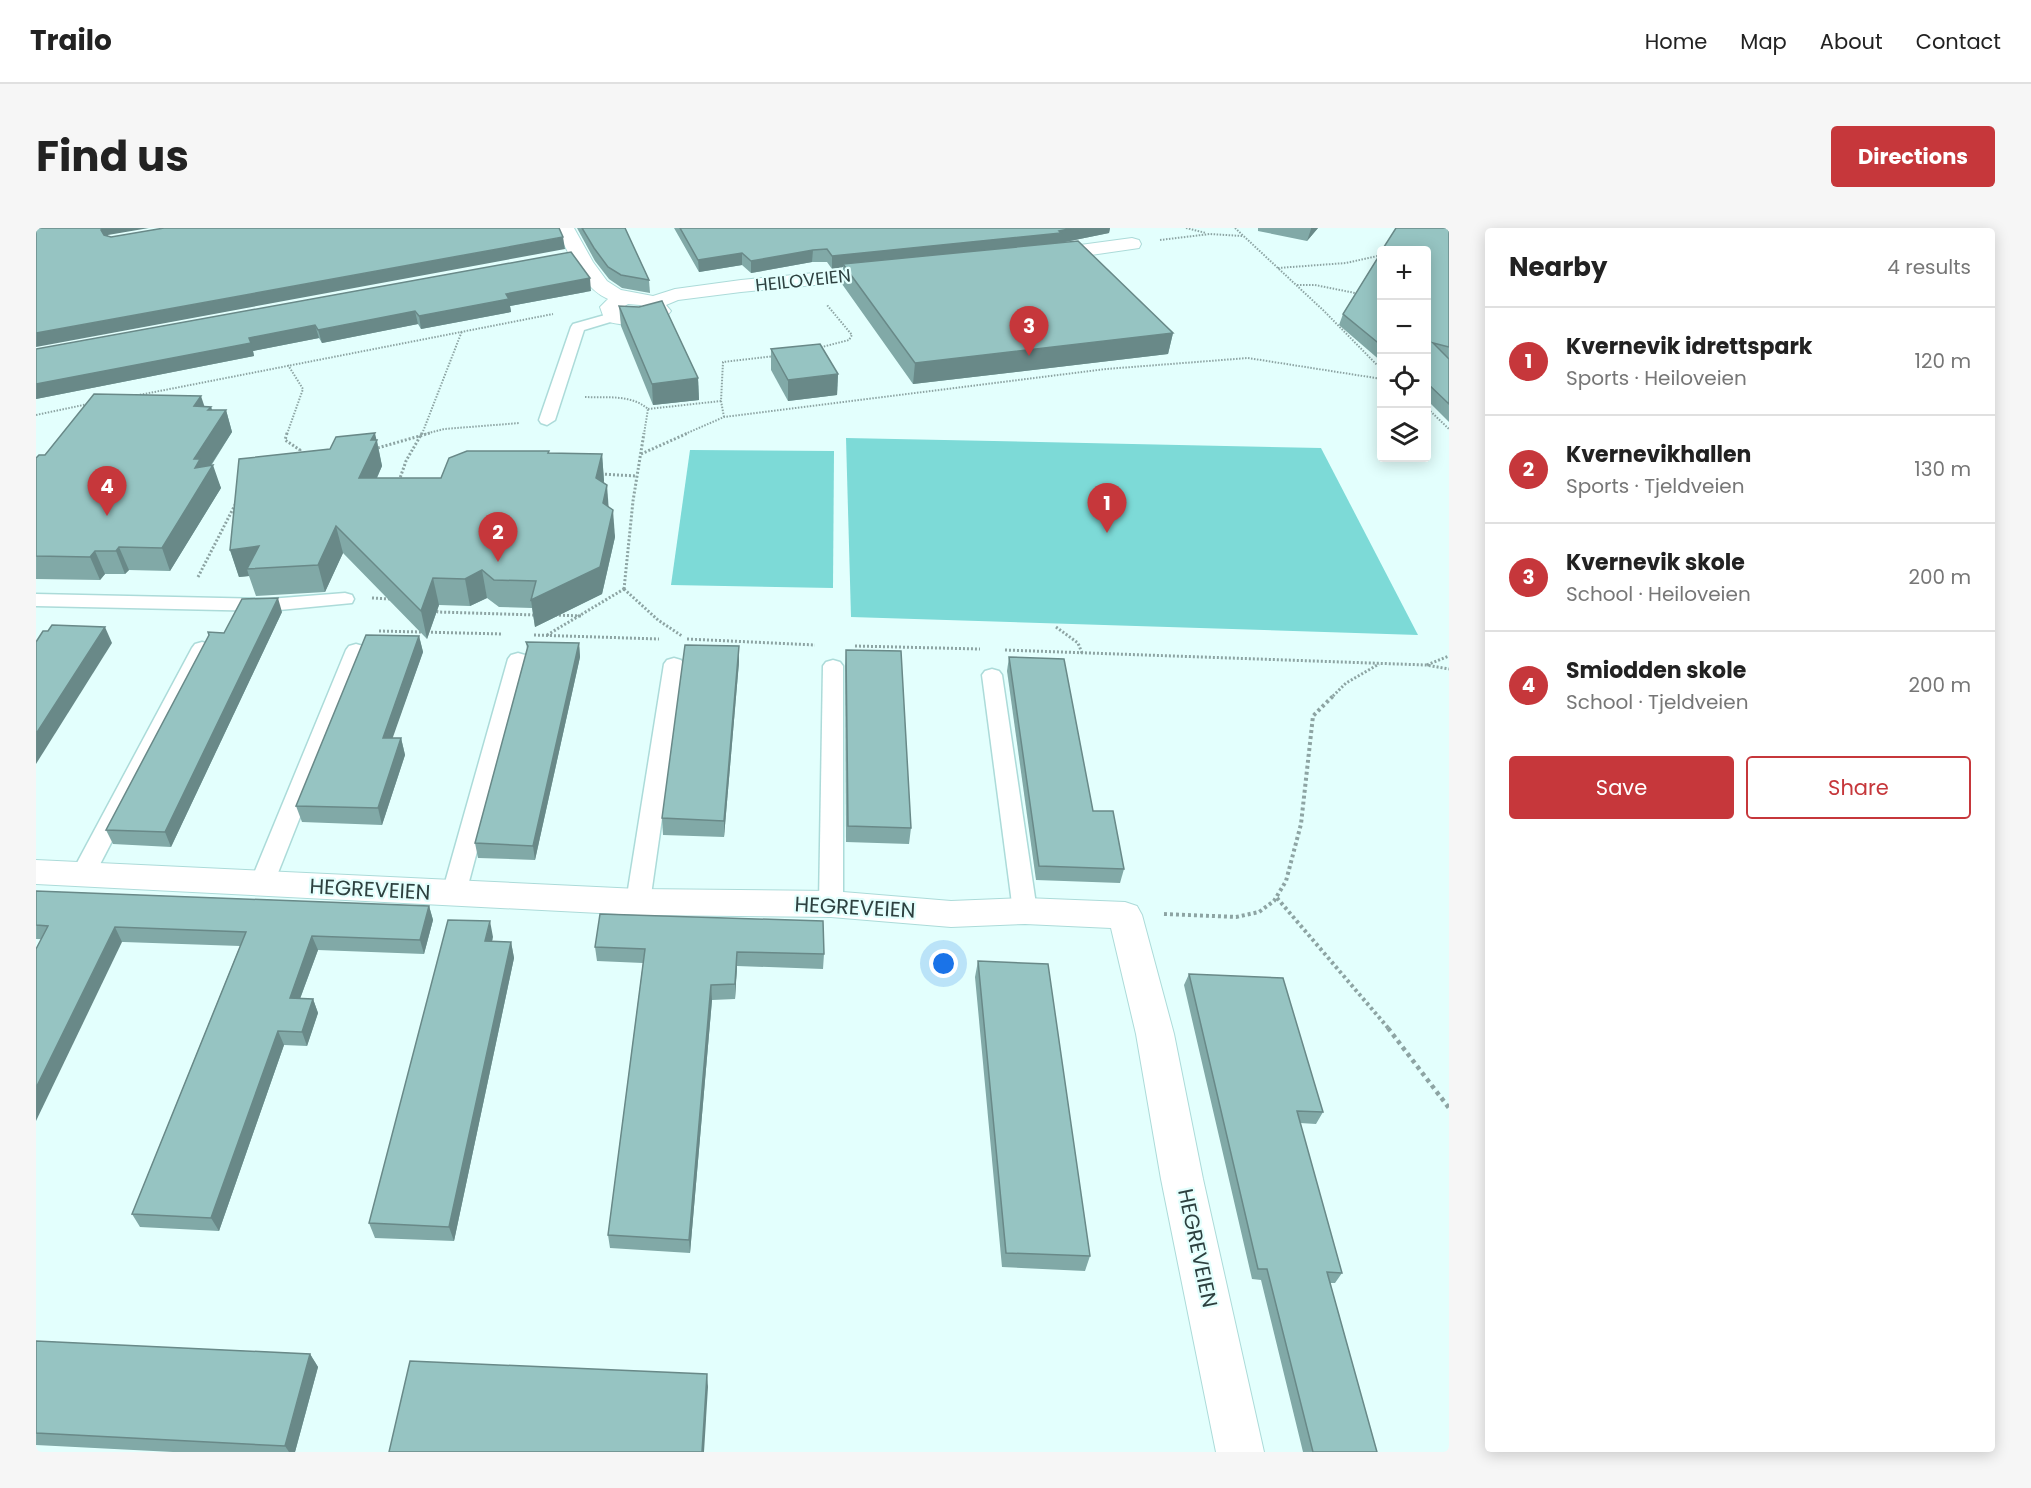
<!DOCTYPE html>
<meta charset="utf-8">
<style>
:root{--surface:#fff;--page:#f6f6f6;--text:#222;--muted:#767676;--line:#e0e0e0;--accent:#c6373b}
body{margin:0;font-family:Poppins,sans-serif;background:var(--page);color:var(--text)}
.controls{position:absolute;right:18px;top:18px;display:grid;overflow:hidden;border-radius:6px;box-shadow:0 3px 15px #0003}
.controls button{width:54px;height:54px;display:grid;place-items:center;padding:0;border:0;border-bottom:2px solid var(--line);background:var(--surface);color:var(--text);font:30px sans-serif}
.you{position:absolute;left:908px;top:736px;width:21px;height:21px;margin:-15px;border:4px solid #fff;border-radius:50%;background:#1a73e8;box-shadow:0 0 0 9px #1a73e833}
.badge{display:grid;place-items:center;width:39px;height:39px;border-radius:50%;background:var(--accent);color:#fff;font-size:20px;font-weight:700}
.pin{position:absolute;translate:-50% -50px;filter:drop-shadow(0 2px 3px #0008)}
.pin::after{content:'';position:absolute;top:32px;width:21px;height:18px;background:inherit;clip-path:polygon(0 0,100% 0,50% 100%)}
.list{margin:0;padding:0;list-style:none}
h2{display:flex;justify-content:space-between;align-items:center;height:78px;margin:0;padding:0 24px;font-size:26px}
h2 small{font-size:20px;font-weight:400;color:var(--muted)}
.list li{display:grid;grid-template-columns:39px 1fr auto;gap:18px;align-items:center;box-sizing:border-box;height:108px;padding:0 24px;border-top:2px solid var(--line)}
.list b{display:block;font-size:22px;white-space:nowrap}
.list p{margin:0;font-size:20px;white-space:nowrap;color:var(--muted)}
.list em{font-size:20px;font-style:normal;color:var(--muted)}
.actions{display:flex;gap:12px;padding:18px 24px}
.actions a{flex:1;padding:14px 0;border:2px solid var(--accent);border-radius:6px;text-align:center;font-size:21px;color:var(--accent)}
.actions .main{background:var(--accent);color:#fff}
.icon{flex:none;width:33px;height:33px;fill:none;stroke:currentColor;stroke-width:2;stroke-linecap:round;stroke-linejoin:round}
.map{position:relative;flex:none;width:1413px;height:1224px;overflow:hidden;border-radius:6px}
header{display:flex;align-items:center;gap:36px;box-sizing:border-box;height:84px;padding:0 30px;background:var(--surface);border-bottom:2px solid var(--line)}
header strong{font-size:28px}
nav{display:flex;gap:33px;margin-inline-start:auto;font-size:21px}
.intro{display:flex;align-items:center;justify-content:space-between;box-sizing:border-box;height:144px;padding:0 36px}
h1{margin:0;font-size:42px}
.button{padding:15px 27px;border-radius:6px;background:var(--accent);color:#fff;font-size:21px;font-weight:700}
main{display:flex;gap:36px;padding:0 36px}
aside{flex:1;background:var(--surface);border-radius:6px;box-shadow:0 3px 15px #0003}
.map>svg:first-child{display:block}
</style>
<header>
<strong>Trailo</strong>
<nav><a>Home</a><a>Map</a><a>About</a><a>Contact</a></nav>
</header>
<div class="intro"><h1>Find us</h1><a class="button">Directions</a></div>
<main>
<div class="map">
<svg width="1413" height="1224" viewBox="0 0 1413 1224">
<rect width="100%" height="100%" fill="#e3fffd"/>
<g fill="#7ddad7">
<path d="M810 210 1285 220 1382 407 815 389Z"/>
<path d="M654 222 798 223 797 360 635 357Z"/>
</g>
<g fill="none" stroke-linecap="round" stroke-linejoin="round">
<g stroke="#acdbd9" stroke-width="3">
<g id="service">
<path d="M576 85 583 89 581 92 548 102 519 192 511 197 505 195 503 192 535 99 537 96Z"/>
<path d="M309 365 316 367 318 371 316 375 233 383 0 378V366L233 371Z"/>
<path d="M166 414 173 416 176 420 59 646 55 652 47 655 39 652 35 646 156 420 159 416Z"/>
<path d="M320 416 327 418 330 422 238 655 234 661 226 664 218 661 214 655 310 422 313 418Z"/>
<path d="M482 425 489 427 492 431 430 665 426 671 418 674 410 671 406 665 472 431 475 427Z"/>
<path d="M638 430 645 432 648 436 614 674 610 680 602 683 594 680 590 674 628 436 631 432Z"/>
<path d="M797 432 804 434 807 438V676L803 682 795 685 787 682 783 676 787 438 790 434Z"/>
<path d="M956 441 963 443 966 447 1001 683 997 689 989 692 981 689 977 683 946 447 949 443Z"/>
</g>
</g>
<g stroke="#acdbd9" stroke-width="2">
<g id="minor">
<path d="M520 0H538L557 34 571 53 585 62 617 68 639 61 705 52 852 38 859 40 862 44 859 48 852 50 705 64 642 72 630 77 635 83C621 103 589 98 569 93L564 79 572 71C545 59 533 25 520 0ZM592 76 604 77 613 82 601 86 585 85 584 81Z"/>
<path d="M1096 10 1103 12 1105 16 1103 20 1007 34 1000 32 998 28 1000 24 1007 22Z"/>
<path d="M0 632 602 661 795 663 915 673 989 670 1089 674 1101 678 1106 687 1138 806 1167 951 1228 1224H1180L1125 951 1100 806 1075 700 989 696 915 699 795 689 602 687 0 656Z"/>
</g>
</g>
<g stroke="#8da4a3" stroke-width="2" stroke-dasharray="1.5 1.5" stroke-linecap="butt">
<path d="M1150 0 1170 5"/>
<path d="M1199 0 1288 83 1346 142"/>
<path d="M1124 12 1174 6 1206 8"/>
<path d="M1242 40 1310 35 1346 27"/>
<path d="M1261 57H1279L1324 66"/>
<path d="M782 120 813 112 816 107 791 77"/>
<path d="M98 168 517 86"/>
<path d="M549 169C570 170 595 166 612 181L608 206"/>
<path d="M1390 179 1413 201"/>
<path d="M612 181 685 173"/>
<path d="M0 187 52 176"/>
<path d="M688 189 685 173 687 134 739 128"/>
<path d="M251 206 267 161 252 137"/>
<path d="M386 206 426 103"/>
<path d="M389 206 408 201 484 195"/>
<path d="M649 206 688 189 1070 141 1212 130 1346 151"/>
</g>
<g stroke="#8da4a3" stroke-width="3" stroke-dasharray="2 2" stroke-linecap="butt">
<path d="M251 205 249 212 264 222 262 228"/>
<path d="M338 221 394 205"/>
<path d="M605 226 652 205"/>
<path d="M565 246 600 248"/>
<path d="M363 253 370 233 386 205"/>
<path d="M162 349 201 273"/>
<path d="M588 361 597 273 608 205"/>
<path d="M588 361 622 392 646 408"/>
<path d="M336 370 355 371"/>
<path d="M397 381 402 384 500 387"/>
<path d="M519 387 545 388"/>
<path d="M1020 399 1042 415 1046 425"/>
<path d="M343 403 467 406"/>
<path d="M498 407 623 411"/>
<path d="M511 407 588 361"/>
<path d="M651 411 779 417"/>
<path d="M819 418 944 421"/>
<path d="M969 422 1390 437 1413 441"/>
<path d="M1391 437 1413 428"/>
<path d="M1297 468 1310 455 1343 436"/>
</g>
<g stroke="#8da4a3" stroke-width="4" stroke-dasharray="3 3" stroke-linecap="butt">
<path d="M1241 670 1353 801"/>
<path d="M1128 686 1200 689 1223 684 1238 673 1250 653 1265 596 1277 488 1298 467"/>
</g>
<path stroke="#8da4a3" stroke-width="4.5" stroke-dasharray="4 4" stroke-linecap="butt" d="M1352 800 1413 880"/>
<use href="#service" fill="#fff" fill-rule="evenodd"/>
<use href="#minor" fill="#fff" fill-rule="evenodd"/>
</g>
<g fill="#81a9a7">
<path d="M541 0H589L613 52 614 65 586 60 573 51 559 33Z"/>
<path d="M638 0H1074L1073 5 1024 15 1137 105 1132 126 877 156 806 56 807 39 796 41 791 34H776L715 45 706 37 663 44Z"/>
<path d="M1222 0H1282L1271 13 1222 3Z"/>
<path d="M1413 0V194L1390 171V22Z"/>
<path d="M1346 23V134L1303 97 1307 86Z"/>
<path d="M555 63 474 78 475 84 385 101 382 96 286 115 283 110 217 123 218 128 0 171V121Z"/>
<path d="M583 78 662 150 663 172 617 177 585 98Z"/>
<path d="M735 121 802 146 801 167 752 173 735 142Z"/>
<path d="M169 179H175L176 182H190L196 204 175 238 185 260 134 343 93 342 89 346H69L64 352 0 351V230Z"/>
<path d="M341 212 346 238 341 250H405L513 225 566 226 568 253 567 255 579 309 566 366 499 399 496 380 463 379 451 370 434 378 403 377 391 411 307 325 289 364 220 368 213 348 203 349 194 322 294 221Z"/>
<path d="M246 384 135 619 77 616 70 602 188 405Z"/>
<path d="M383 408 387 424 356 510H365L369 527 346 597 266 594 260 578Z"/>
<path d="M490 414 543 415 544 429 499 632 442 630 439 615 491 421Z"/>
<path d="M810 422 875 600 873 616 810 614 809 438Z"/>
<path d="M973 429 1088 641 1084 655 1000 652 971 443Z"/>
<path d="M703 434 688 609 627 607 626 590Z"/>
<path d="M0 663 393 678 397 692 388 726 282 722 264 771H277L282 785 271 818 248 817 183 1003 104 999 96 986 204 718 0 711Z"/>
<path d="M457 709 456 713 475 714 478 730 418 1013 339 1010 333 995Z"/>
<path d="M559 719 788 726 787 741 701 738 699 771 676 772 654 1025 574 1020 572 1007 607 735 561 733Z"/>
<path d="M942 733 1054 1028 1049 1043 966 1039 939 749Z"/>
<path d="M1153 746 1287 884 1280 896 1264 895 1306 1045 1299 1055H1294L1341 1224H1267L1225 1052 1216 1051 1148 757Z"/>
<path d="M0 1113 274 1126 282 1139 259 1224H137L0 1217Z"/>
</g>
<g fill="#698988">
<path d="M66 0H113L72 7 69 14 65 2Z"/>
<path d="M1037 0H1074L1073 5 1024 15 807 36V39L796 41V28L1023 3Z"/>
<path d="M1275 0H1282L1271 13 1275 1Z"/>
<path d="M527 9 529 21 0 119V105Z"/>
<path d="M777 22 776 34 715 45V33Z"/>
<path d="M706 25V37L663 44 662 32Z"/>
<path d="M554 50 555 63 474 78 475 84 385 101 383 88 470 66Z"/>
<path d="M379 83 382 96 286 115 282 102Z"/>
<path d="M279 97 283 110 217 123 218 128 0 171V156L213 110Z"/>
<path d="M1137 105 1132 126 877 156 879 135Z"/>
<path d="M802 146 801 167 752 173V152Z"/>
<path d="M662 150 663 172 617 177 616 156Z"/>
<path d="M165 168 172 189 158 178Z"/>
<path d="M175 179 180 196 190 182 196 204 169 246 177 237 185 260 134 343 126 320 159 240 158 231 172 182Z"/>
<path d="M339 205 346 238 329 276 323 250 335 212Z"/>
<path d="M566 226 568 253 562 277 560 250Z"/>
<path d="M571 257 573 284 567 275Z"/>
<path d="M577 282 579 309 566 366 499 399 495 372Z"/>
<path d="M300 298 307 325 289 364 282 337Z"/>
<path d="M223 318 211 341 213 348 203 349 194 322Z"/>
<path d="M83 319 93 342 89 346 80 323Z"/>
<path d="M59 323 69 346 64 352 54 329Z"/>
<path d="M446 342 451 370 434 378 429 351Z"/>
<path d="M397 350 403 377 391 411 385 383Z"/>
<path d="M242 370 246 384 135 619 129 604Z"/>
<path d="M69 399 76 415 0 536V506Z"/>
<path d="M383 408 387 424 351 526 347 510Z"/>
<path d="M543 415 544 429 499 632 497 618Z"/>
<path d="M703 418V434L688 609V593Z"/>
<path d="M365 510 369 527 346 597 342 580Z"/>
<path d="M393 678 397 692 388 726 384 712Z"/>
<path d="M454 693 457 709 452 729 449 713Z"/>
<path d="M79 699 86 714 0 893V860Z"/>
<path d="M276 708 282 722 259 784 254 770Z"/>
<path d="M475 714 478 730 418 1013 413 999Z"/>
<path d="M701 724V738L699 771V756Z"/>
<path d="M675 757 676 772 654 1025 653 1012Z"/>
<path d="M277 771 282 785 271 818 266 804Z"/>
<path d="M242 803 248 817 183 1003 175 990Z"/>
<path d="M274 1126 282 1139 259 1224H253L249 1218Z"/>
<path d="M671 1146 672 1159 668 1224H666Z"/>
</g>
<g fill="#96c4c2" stroke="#698988" stroke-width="1.5">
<path d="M0 0H66L65 2 68 7 75 9 128 0H523L527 9 0 105Z"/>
<path d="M546 0H589L613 52 585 47 572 39 558 20Z"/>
<path d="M644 0H1037L1023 3 1025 5 796 28 791 21 777 22 715 33 706 25 662 32Z"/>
<path d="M1360 0H1413V119L1397 115 1413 131V176L1390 154V22H1346Z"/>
<path d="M1042 13 1137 105 879 135 807 36Z"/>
<path d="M1346 23V118L1307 86Z"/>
<path d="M535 24 554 50 470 66 473 71 383 88 379 83 282 102 279 97 213 110 215 115 0 156V121Z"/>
<path d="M626 73 662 150 616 156 583 78 603 79Z"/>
<path d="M784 116 802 146 752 152 735 121Z"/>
<path d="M58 166 165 168 158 178 175 179 172 182H190L158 231H164L159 240 177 237 126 320 83 319 80 323H59L54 329 0 328V230L3 227H9Z"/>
<path d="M339 205 335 212H341L323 250H405L413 230 431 223H513L512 225 566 226 560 250 571 257 567 275 577 282 564 339 495 372 500 353 458 352 446 342 429 351 397 350 385 383 300 298 282 337 211 341 223 318 194 322 203 231 294 221 300 209Z"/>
<path d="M242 370 129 604 70 602 173 407 172 404 188 405 206 371Z"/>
<path d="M16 397 69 399 0 506V414L7 403H12Z"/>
<path d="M330 407 383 408 347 510H365L342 580 260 578Z"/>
<path d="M490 414 543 415 497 618 439 615 492 418Z"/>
<path d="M649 417 703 418 688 593 626 590Z"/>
<path d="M810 422 865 423 875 600 812 598Z"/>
<path d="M973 429 1028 431 1057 583H1077L1088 641 1003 638Z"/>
<path d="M0 663 393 678 384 712 276 708 254 770 277 771 266 804 242 803 175 990 96 986 210 704 79 699 0 860V721L12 698 0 697Z"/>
<path d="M564 686 787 693 788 726 701 724 699 756 675 757 653 1012 572 1007 609 721 559 719Z"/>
<path d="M412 692 454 693 449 713 475 714 413 999 333 995Z"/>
<path d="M942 733 1012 736 1054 1028 970 1025Z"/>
<path d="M1153 746 1247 750 1287 884 1261 883 1306 1045 1291 1044 1341 1224H1277L1231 1041H1222Z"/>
<path d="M0 1113 274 1126 249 1218 0 1205Z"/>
<path d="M374 1133 671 1146 666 1224H353Z"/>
</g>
<g text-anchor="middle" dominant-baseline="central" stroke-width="4.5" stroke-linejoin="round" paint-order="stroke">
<g font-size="18" fill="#2d403f" stroke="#e3fffd">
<text transform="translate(767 52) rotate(-6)">HEILOVEIEN</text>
</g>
<g font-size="21" fill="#2d403f" stroke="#e3fffd">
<text transform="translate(334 661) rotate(3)">HEGREVEIEN</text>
<text transform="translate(819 679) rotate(3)">HEGREVEIEN</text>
<text transform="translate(1162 1020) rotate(78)">HEGREVEIEN</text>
</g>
</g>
</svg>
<div class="controls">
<button>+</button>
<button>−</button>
<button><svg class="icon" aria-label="locate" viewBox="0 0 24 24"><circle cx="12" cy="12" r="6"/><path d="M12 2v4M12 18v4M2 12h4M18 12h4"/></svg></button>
<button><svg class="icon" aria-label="layers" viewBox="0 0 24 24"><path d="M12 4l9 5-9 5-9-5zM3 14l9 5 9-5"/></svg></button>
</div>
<div class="you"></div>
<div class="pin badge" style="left:1071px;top:305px">1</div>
<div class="pin badge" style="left:462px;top:334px">2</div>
<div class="pin badge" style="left:993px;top:128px">3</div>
<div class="pin badge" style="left:71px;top:288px">4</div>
</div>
<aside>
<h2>Nearby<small>4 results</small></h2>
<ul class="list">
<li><span class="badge">1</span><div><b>Kvernevik idrettspark</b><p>Sports · Heiloveien</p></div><em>120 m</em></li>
<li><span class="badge">2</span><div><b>Kvernevikhallen</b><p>Sports · Tjeldveien</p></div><em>130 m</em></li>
<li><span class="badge">3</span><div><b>Kvernevik skole</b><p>School · Heiloveien</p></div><em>200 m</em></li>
<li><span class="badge">4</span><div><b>Smiodden skole</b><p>School · Tjeldveien</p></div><em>200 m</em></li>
</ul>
<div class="actions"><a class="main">Save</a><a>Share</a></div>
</aside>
</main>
